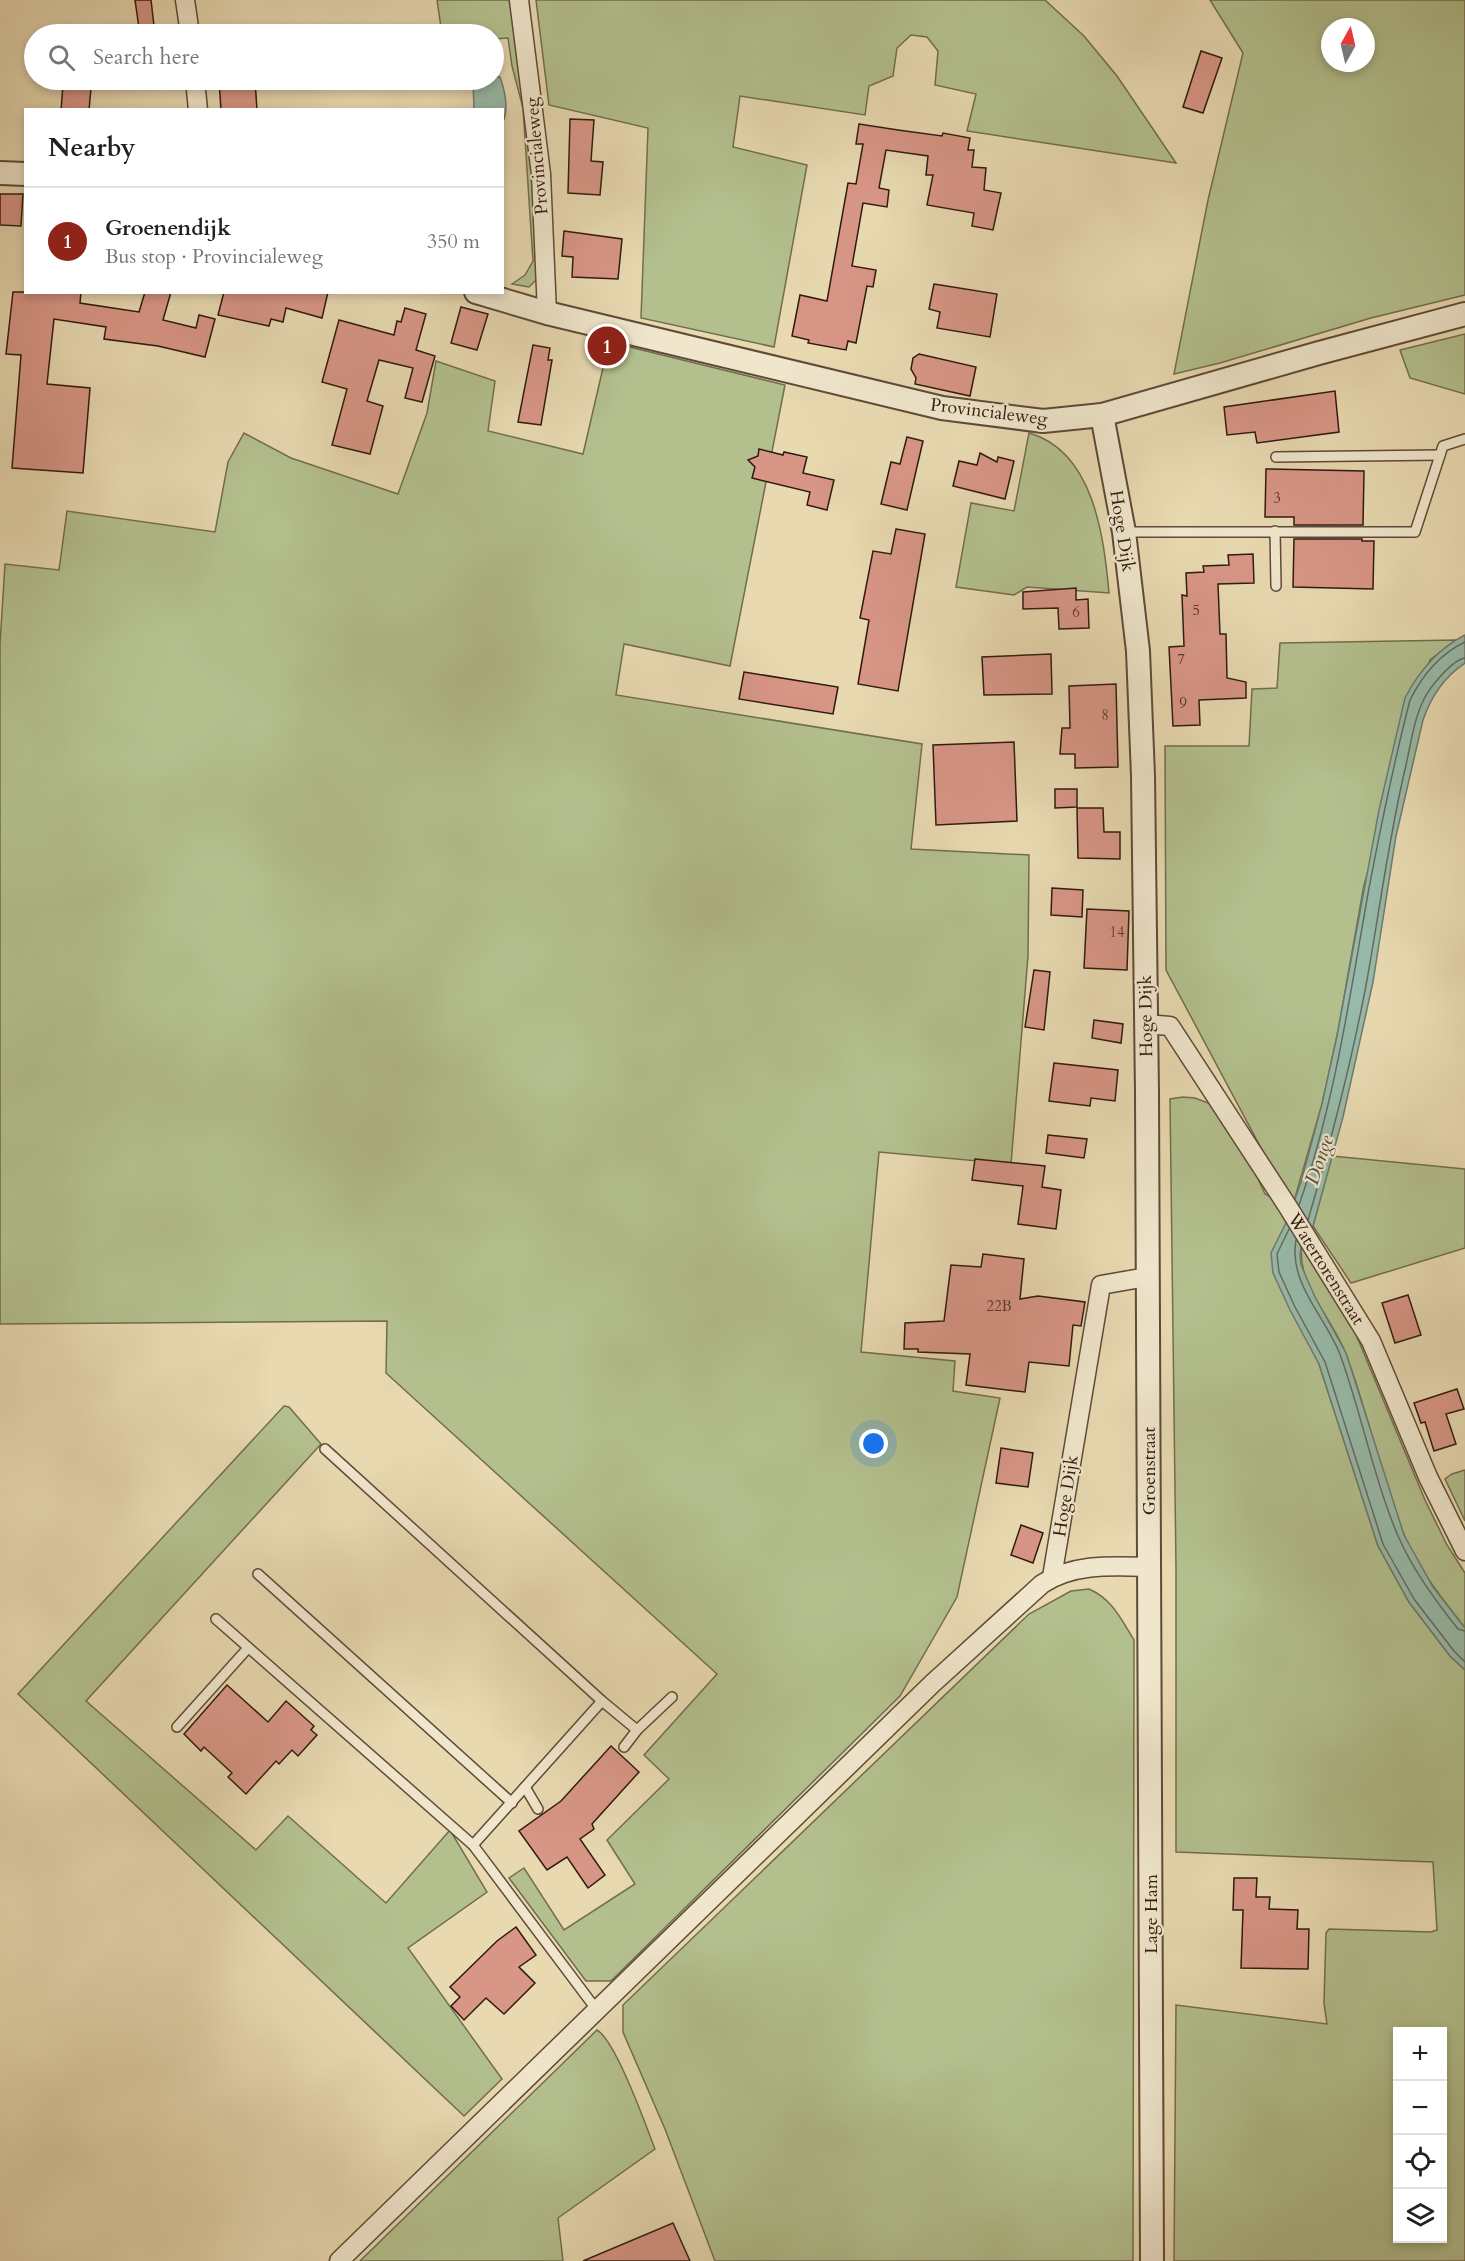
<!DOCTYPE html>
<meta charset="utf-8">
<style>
:root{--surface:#fff;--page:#f2f2f2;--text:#202124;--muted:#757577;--line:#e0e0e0;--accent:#8f2418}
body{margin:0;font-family:Cardo,serif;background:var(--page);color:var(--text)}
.controls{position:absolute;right:18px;bottom:18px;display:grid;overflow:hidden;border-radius:0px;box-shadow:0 3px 9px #0003}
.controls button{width:54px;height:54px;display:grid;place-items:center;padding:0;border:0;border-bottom:2px solid var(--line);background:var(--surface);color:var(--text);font:30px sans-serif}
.compass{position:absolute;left:1321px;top:18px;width:54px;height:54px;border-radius:50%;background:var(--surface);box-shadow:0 3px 9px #0003;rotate:8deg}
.you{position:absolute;left:874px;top:1444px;width:21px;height:21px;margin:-15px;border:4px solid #fff;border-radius:50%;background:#1a73e8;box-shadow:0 0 0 9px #1a73e833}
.badge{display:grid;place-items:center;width:39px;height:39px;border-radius:50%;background:var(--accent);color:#fff;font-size:20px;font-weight:700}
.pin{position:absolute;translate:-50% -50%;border:3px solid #fff;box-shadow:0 2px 6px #0006}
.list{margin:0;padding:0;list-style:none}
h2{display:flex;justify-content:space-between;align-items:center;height:78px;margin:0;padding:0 24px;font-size:26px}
h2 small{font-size:20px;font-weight:400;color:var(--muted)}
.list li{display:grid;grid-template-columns:39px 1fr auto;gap:18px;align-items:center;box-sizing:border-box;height:108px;padding:0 24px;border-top:2px solid var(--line)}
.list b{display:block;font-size:22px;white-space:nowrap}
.list p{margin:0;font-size:20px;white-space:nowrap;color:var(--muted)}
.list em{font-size:20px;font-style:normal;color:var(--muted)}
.icon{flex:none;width:33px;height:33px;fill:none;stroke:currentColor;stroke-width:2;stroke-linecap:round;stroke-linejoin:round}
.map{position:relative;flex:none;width:1465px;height:2261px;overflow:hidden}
.search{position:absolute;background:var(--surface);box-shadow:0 3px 9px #0003;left:24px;top:24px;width:480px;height:66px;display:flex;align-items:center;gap:15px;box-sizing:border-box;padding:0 21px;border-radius:33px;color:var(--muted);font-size:22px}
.panel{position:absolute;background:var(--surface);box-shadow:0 3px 9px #0003;left:24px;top:108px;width:480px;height:186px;border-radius:0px}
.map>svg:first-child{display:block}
</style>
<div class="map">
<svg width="1465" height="2261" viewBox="0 0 1465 2261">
<rect width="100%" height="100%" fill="#e8d9b1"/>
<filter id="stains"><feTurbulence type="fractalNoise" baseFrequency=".00333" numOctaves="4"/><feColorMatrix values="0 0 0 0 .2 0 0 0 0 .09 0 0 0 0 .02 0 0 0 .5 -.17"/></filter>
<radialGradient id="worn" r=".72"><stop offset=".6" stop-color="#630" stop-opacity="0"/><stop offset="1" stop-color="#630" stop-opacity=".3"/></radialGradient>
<g fill="#b3c08e" stroke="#726d4e" stroke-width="1.5" fill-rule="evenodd">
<path d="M437 0H516L542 274 529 287 512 284 525 275 533 261 523 108 512 66 508 38 494 39V34H442Z"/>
<path d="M536 0H1045L1084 36 1117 76 1176 163 967 131 976 94 935 85 938 51 927 37 911 35 897 48 893 76 869 86 865 115 740 96 733 147 807 165 774 347 641 318 648 128 549 105Z"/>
<path d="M1210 0H1465V295L1371 318 1220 363 1174 374 1208 200 1243 53ZM1330 27H1366V63H1330Z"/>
<path d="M1465 334V394L1410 378 1400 350Z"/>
<path d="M609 342 785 385 730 666 624 644 616 695 922 744 911 849 1029 855 1028 956 1011 1164 879 1152 861 1352 955 1361 953 1391 1000 1398 957 1597 900 1696 611 1981H586L509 1878 524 1868 564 1930 635 1884 607 1840 669 1779 644 1755 717 1674 386 1373 387 1321 0 1324V644L5 564 59 570 67 511 215 532 228 462 244 433 291 458 398 494 427 413 436 361 495 381 488 431 583 454Z"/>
<path d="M1029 433C1094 451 1104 538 1109 593L1027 587 1014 595 956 587 971 503 1014 511Z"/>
<path d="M1456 640 1430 660 1364 885 1337 1036 1322 1104 1294 1201 1268 1161 1166 970 1165 746H1249L1252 689 1277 688 1280 643Z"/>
<path d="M1183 1097 1195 1098 1211 1104 1254 1170 1265 1194 1275 1199 1288 1219 1307 1339 1319 1364 1378 1546 1409 1602 1450 1656 1465 1670V2261H1174L1176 2005 1327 2024 1324 2003 1326 1933 1329 1929 1431 1932 1437 1930 1433 1862 1176 1852V1568L1170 1099ZM1398 2032H1442V2238H1398Z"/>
<path d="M1332 1156 1465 1169V1248L1351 1283 1313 1226Z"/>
<path d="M1302 1242 1355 1332 1425 1500 1447 1545 1465 1573V1628C1442 1598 1417 1568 1403 1532 1380 1474 1368 1412 1346 1354 1332 1317 1295 1284 1302 1242Z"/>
<path d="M284 1406 289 1407 321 1444 86 1701 256 1850 288 1816 386 1903 450 1830 487 1892 408 1948 502 2079 464 2116 18 1694Z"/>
<path d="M1465 1470V1521L1445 1479 1452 1474Z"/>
<path d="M1089 1589C1112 1599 1121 1619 1134 1640L1133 2261H715L665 2129 623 2032V2005L1029 1614 1071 1591Z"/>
<path d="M597 2030C616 2041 646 2126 655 2149L558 2218 563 2261H360Z"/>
</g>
<g fill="#97baaa" stroke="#6e7a6c" stroke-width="1.5">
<path d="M494 76 500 77C505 91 509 108 503 122L502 110 474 109 473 80H494Z"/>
<path d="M1465 635V663C1444 677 1431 696 1423 720L1396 836 1373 982 1343 1117 1313 1226 1302 1242 1300 1254 1301 1265 1315 1297 1346 1353 1404 1535 1433 1587 1465 1628V1670L1450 1656 1409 1602 1378 1546 1319 1364 1290 1310 1273 1273 1271 1253 1288 1219 1301 1182 1322 1104 1337 1036 1379 810 1405 698C1419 671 1438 649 1465 635Z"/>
</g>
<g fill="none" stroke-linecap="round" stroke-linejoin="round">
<g stroke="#646a5c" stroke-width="1.5">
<path d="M1299 1205C1335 1103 1350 994 1369 888 1381 825 1394 762 1410 700 1422 676 1440 654 1465 642"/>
<path d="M1308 1220C1331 1141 1352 1061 1367 980 1380 908 1389 836 1406 765 1411 743 1414 719 1424 699 1430 687 1452 660 1465 658"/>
<path d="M1289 1229 1277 1254 1279 1272 1295 1307 1325 1362 1383 1544 1414 1599 1454 1651 1465 1662"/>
<path d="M1296 1240C1288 1284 1327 1318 1341 1357 1362 1416 1374 1479 1398 1536 1413 1570 1435 1600 1458 1629L1465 1631"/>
</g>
</g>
<g fill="#d89686" stroke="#301a0f" stroke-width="1.5">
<path d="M135 0H151L154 26 139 28Z"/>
<path d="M1201 51 1222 58 1203 113 1183 107Z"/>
<path d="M219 80H255L257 110H221Z"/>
<path d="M63 85 91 88 89 110H61Z"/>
<path d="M570 119 594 120 591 161 603 162 600 195 568 193Z"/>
<path d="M859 124 898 130 942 136 943 133 970 138 968 150H974L972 167 986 168 984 190 1001 193 993 230 972 226 974 213 927 205 933 175H926L928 156 886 150 879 188 889 190 887 207 863 203 852 266 876 270 873 287 867 286 856 343 848 341 846 350 808 343 809 340 792 336 800 295 827 301 848 183 856 184 863 144H856Z"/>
<path d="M0 194H23L21 226 0 225Z"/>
<path d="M564 231 622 239 618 279 572 277 573 257 562 256Z"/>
<path d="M934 284 997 294 990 337 937 328 940 312 929 309Z"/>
<path d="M13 292H81L80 303 139 312 145 292H171L163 320 196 328 199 315 215 319 205 357 158 346 104 339 106 327 54 319 47 384 90 388 83 473 12 468 21 355 6 354Z"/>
<path d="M224 292H328L322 318 286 308 283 322 271 319 269 326 218 315Z"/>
<path d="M461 307 488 314 477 350 451 343Z"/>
<path d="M405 308 426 314 416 350 435 356 422 402 405 398 413 368 379 360 367 401 383 406 370 454 332 445 347 389 322 382 339 320 394 335 397 321 401 322Z"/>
<path d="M533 345 550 348 548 360H552L541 425 518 422Z"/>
<path d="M919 354 976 367 970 396 915 384 916 378 911 369 913 358Z"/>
<path d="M1335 391 1339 432 1257 443 1255 432 1227 435 1224 407Z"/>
<path d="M907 437 923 441 907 510 881 504 891 462 900 464Z"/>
<path d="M759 449 783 455 784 452 807 457 803 473 834 480 827 510 807 505 810 492 752 478 755 467 748 460 758 456Z"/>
<path d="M980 453 997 462 998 457 1014 461 1005 499 953 486 959 461 977 465Z"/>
<path d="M1266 469 1364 471 1363 525H1294V517H1265Z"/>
<path d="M896 529 925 534 898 691 858 684 869 620 860 618 873 551 891 554Z"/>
<path d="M1294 539H1362V541H1374L1373 589 1293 587Z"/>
<path d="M1253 554 1254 583 1218 584 1220 634H1226L1227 678 1246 682V698L1199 700 1200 725 1173 726 1169 647 1184 646 1182 595 1187 596 1186 573 1204 572 1203 566 1229 565 1228 555Z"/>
<path d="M1076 588V600L1088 599 1089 628 1059 629 1058 608 1023 609V592Z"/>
<path d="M1051 654 1052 694 984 695 982 657Z"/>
<path d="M744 672 838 687 833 714 739 699Z"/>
<path d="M1116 684 1118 767 1075 768V754H1060L1062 728H1070L1069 686Z"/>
<path d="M1014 742 1017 821 936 825 933 745Z"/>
<path d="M1055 789H1077V807L1055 808Z"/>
<path d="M1077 808H1103L1104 832H1120V859L1078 858Z"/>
<path d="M1052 888 1083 890 1082 917 1051 915Z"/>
<path d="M1087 909 1129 911 1127 970 1084 968Z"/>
<path d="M1034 970 1050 972 1044 1030 1025 1027Z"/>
<path d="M1094 1020 1123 1024 1121 1043 1092 1038Z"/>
<path d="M1054 1063 1118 1070 1115 1101 1091 1098 1090 1106 1049 1101Z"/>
<path d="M1048 1135 1087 1139 1084 1158 1046 1153Z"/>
<path d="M975 1159 1045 1166 1042 1187 1061 1190 1056 1229 1018 1224 1023 1186 972 1180Z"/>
<path d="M983 1254 1024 1259 1020 1299 1038 1296 1085 1302 1081 1326 1073 1325 1069 1366 1029 1362 1025 1392 966 1385 970 1354 918 1352V1349H904L905 1323 944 1321 951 1265 981 1267Z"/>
<path d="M1408 1295 1421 1335 1395 1343 1382 1303Z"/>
<path d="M1457 1389 1464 1409 1446 1414 1456 1444 1434 1451 1425 1422 1421 1423 1414 1403Z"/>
<path d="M1001 1448 1033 1453 1028 1487 996 1483Z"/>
<path d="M1021 1525 1043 1533 1033 1563 1011 1555Z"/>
<path d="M227 1685 268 1722 286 1701 314 1726 311 1730 317 1735 298 1756 292 1750 279 1764 276 1761 246 1794 228 1777 232 1773 204 1747 201 1751 184 1734Z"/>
<path d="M611 1746 639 1772 592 1824 594 1829 580 1839 605 1875 588 1888 567 1857 547 1870 519 1831 561 1801Z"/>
<path d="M1234 1878H1257L1256 1897H1270L1269 1909 1298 1910 1297 1929H1309L1308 1969 1241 1968 1243 1910H1233Z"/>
<path d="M516 1927 536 1955 519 1967 535 1983 504 2014 486 1998 464 2020 451 2006 460 1997 450 1987 497 1941Z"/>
<path d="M673 2223 690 2261H583Z"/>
</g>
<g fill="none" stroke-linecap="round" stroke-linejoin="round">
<g stroke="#5e4a38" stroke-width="12">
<g id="service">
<path d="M1276 457 1440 455"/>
<path d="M1275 531 1276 586"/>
<path d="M1124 532H1415L1443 446 1465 439"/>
<path d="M325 1449 602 1701"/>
<path d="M258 1574 512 1803"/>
<path d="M216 1619 473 1845 596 2009"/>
<path d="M177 1727 248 1648"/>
<path d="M624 1747 637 1730 672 1697"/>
<path d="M525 1787 538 1809"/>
<path d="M473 1845 602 1701 637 1730"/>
</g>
</g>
<g stroke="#5e4a38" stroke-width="21">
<g id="minor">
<path d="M185 0 190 34"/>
<path d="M519 0 541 174 547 313"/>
<path d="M195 80 198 110"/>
<path d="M1145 1024 1170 1026 1288 1207 1371 1341 1428 1477 1465 1551"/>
<path d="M1052 1577 1101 1285 1147 1277"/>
<path d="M339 2261 933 1683 1042 1584C1074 1563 1113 1566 1149 1567"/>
</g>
</g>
<g stroke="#5e4a38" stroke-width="26">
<g id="tertiary">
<path d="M0 173 26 174"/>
<path d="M476 292 547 313 942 408 1043 421 1102 415 1319 353 1465 314"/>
<path d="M1102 415 1124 532 1138 651 1143 776 1147 1093 1152 2261"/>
</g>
</g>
<use href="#service" stroke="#f0e6cc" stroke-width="9"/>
<use href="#minor" stroke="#f0e6cc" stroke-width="18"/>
<use href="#tertiary" stroke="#f0e6cc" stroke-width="22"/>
</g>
<g text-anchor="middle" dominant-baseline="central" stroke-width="4.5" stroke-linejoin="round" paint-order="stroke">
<g font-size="15" fill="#5a392d">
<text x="1277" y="498">3</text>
<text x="1196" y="610">5</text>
<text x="1076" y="612">6</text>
<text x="1181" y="659">7</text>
<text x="1183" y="703">9</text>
<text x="1105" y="715">8</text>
<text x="1117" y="932">14</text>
<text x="999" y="1306">22B</text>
</g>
<g font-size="18" fill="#301a0f" stroke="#f0e6cc">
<text transform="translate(537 156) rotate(-95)">Provincialeweg</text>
<text transform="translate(989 412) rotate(7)">Provincialeweg</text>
<text transform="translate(1122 531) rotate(81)">Hoge Dijk</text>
<text transform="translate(1146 1016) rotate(-91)">Hoge Dijk</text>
<text transform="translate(1326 1269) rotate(58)">Watertorenstraat</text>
<text transform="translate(1149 1471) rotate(-90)">Groenstraat</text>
<text transform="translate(1066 1496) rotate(-81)">Hoge Dijk</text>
<text transform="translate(1151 1914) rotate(-90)">Lage Ham</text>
</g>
<g font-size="20" font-style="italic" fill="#4f4a3e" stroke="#f0e6cc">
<text transform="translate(1319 1160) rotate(-71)">Donge</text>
</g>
</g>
<rect width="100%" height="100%" filter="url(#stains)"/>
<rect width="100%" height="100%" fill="url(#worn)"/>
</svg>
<div class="controls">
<button>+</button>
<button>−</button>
<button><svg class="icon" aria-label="locate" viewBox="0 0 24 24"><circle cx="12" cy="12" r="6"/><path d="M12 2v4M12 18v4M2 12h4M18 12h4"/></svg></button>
<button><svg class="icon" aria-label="layers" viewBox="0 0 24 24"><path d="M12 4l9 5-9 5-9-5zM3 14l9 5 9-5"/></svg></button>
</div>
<svg class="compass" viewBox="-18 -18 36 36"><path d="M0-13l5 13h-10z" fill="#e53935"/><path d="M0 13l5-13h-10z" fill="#757577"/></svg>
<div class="you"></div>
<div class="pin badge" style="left:607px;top:346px">1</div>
<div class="search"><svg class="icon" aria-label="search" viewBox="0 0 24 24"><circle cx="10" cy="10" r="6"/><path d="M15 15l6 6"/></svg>Search here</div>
<section class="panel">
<h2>Nearby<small></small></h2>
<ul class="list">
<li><span class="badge">1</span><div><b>Groenendijk</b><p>Bus stop · Provincialeweg</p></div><em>350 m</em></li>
</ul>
</section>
</div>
